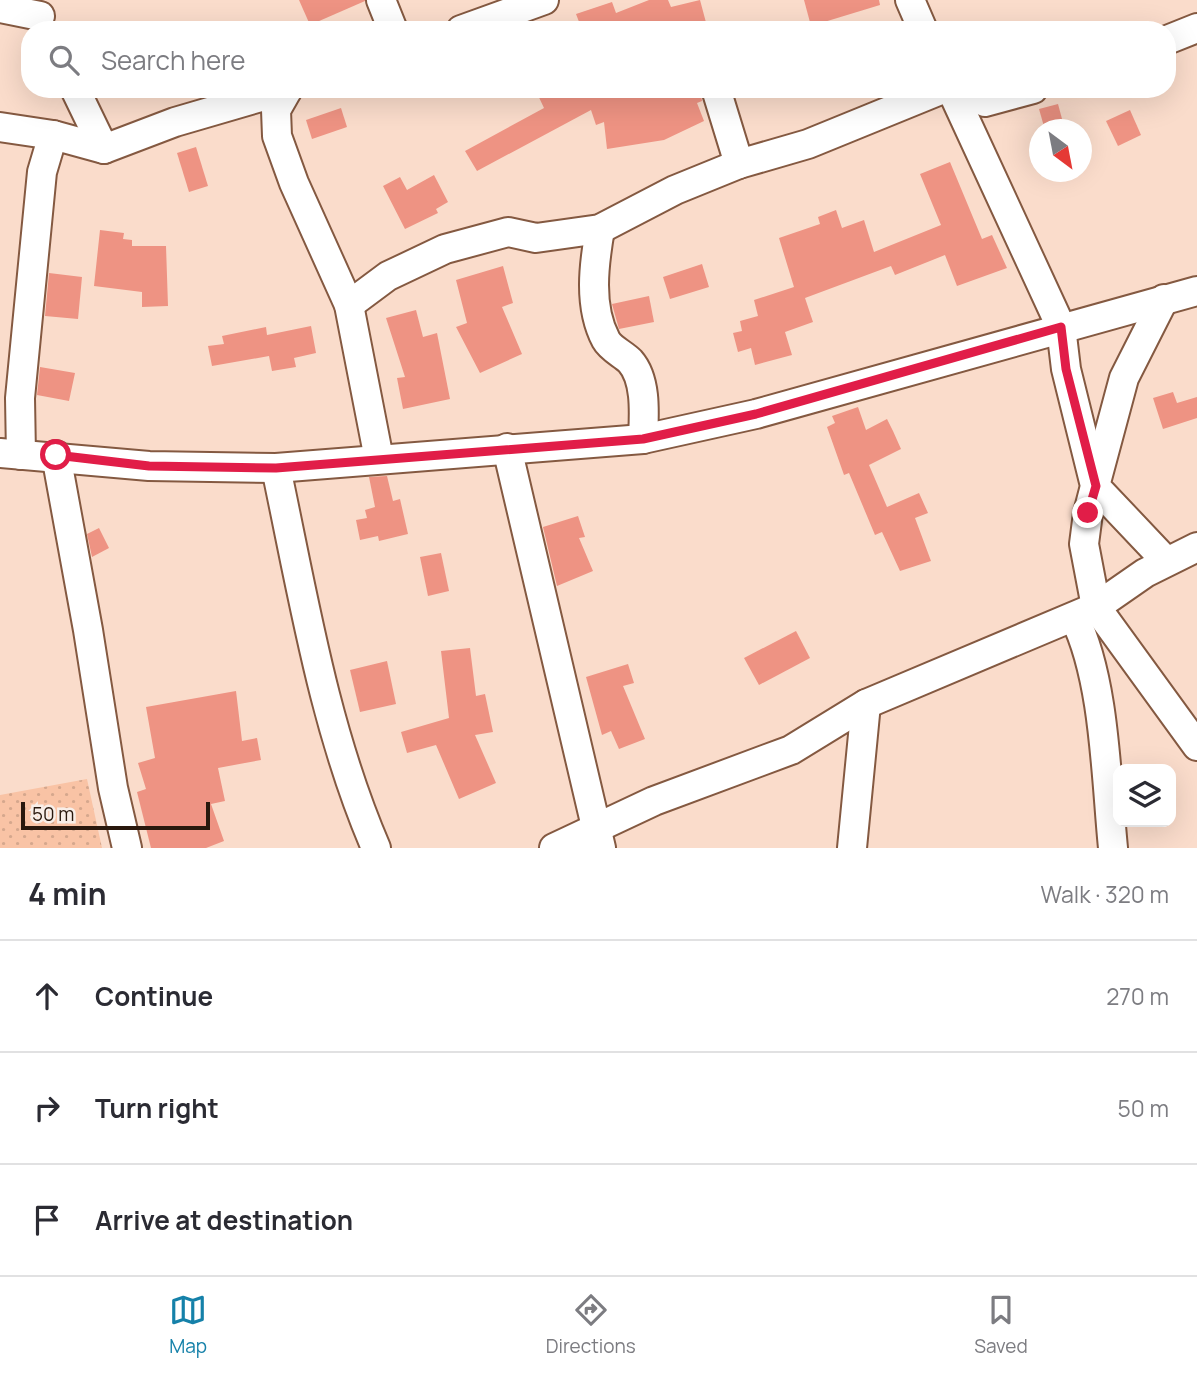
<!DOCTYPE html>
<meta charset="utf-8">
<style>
:root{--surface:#fff;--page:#f2f2f3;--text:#2b2b33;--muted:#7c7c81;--line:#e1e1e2;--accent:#1581a9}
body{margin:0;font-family:Manrope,sans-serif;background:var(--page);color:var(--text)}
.controls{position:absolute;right:21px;bottom:21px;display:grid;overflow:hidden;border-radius:14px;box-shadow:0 7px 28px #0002}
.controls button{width:63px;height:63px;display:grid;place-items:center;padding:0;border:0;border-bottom:2px solid var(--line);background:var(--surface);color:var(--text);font:35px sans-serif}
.compass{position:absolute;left:1029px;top:119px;width:63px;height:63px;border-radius:50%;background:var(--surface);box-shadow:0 7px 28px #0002;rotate:148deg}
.scale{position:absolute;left:21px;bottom:18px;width:189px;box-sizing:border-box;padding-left:7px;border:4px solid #29180d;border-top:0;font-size:19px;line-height:24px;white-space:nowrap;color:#29180d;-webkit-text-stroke:5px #f8eee8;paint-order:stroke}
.stop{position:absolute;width:21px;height:21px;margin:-16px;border:5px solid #e11d48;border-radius:50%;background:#fff}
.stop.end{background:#e11d48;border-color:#fff;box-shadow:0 2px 7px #0008}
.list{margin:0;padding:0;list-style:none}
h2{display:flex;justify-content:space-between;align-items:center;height:91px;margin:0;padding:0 28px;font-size:30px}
h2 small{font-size:23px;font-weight:400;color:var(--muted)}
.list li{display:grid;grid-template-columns:46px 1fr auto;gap:21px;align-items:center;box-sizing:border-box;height:112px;padding:0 28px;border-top:2px solid var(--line)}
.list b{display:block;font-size:26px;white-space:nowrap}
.list em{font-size:23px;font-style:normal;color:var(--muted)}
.icon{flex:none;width:38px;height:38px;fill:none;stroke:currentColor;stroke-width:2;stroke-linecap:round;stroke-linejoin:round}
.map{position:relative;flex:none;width:1197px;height:848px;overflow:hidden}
.search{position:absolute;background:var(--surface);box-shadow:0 7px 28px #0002;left:21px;right:21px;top:21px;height:77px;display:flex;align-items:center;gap:18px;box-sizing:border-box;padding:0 24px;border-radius:28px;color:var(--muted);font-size:26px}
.sheet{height:427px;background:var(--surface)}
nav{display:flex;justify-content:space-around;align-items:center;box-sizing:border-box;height:98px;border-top:2px solid var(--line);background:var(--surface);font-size:19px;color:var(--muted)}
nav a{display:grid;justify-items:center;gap:4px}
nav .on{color:var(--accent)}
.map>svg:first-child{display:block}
</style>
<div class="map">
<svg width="1197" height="848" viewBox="0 0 1197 848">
<defs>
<pattern id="grass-dots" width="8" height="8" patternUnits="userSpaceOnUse" patternTransform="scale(1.75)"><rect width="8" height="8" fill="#f9c3a5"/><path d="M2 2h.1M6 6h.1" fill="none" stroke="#d5a78d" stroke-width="1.8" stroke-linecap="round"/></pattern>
</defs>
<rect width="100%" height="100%" fill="#fadccb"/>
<path fill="url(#grass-dots)" d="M87 779 102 848H0V795Z"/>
<g fill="#ee9383">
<path d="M299 0H365V1L310 25Z"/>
<path d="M649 0H668L671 7 700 0 708 30H577L581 27 576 14 612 2 616 13Z"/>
<path d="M804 0H879L880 5 811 26Z"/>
<path d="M535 89H700L702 101 697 103 704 121 664 140 607 149 604 122 596 125 591 110 477 171 465 151 544 108Z"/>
<path d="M1058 104 1065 130H1045L1039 109Z"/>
<path d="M341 108 347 127 312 139 306 120Z"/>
<path d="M1130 110 1141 135 1118 146 1106 121Z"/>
<path d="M196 147 208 186 189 192 177 153Z"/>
<path d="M950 162 982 239 992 235 1007 268 957 286 945 255 895 275 891 266 805 298 813 322 785 332 792 355 755 365 751 348 738 352 733 333 742 331 740 321 758 316 754 300 794 287 779 238 820 224 818 217 836 210 842 228 864 220 874 252 941 225 920 174Z"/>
<path d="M434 175 448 202 436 209 438 213 405 229 383 186 400 177 407 190Z"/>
<path d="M100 230 124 233 123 239 132 240V246H166L168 306 142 307V292L94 286Z"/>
<path d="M702 264 709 287 670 299 663 277Z"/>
<path d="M503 266 513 303 502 307 522 354 480 373 456 327 467 323 456 280Z"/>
<path d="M49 273 82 277 78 319 45 316Z"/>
<path d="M649 296 654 322 619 329 612 304Z"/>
<path d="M416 310 423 337 437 333 450 399 403 409 397 378 405 377 386 318Z"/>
<path d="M311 326 316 353 294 358 296 367 272 371 269 356 212 366 208 346 224 344 222 336 266 327 267 335Z"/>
<path d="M40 367 75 373 69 401 37 395Z"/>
<path d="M1173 392 1177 403 1197 397V418L1163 429 1153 398Z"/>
<path d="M858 407 866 430 887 419 893 431 901 449 869 465 887 507 919 493 928 513 915 518 931 561 900 571 882 532 875 535 849 473 844 475 827 427 835 423 832 416Z"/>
<path d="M387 476 393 501 400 499 408 534 379 541 378 536 360 540 356 520 367 518 365 510 375 507 369 477Z"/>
<path d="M578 516 585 537 579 538 593 571 557 586 543 527Z"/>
<path d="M99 528 109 548 92 557 87 534Z"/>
<path d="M441 553 449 591 428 596 420 557Z"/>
<path d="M796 631 810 658 759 685 744 658Z"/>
<path d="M470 648 476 696 485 694 493 732 475 735 496 783 459 799 436 745 407 753 401 732 449 718 441 651Z"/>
<path d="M387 661 396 704 360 712 350 670Z"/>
<path d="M628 664 634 683 623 686 645 739 619 749 611 731 602 735 586 677Z"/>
<path d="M236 691 242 741 257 738 261 760 218 768 225 801 211 804 224 841 206 848H151L137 792 146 789 138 763 155 758 146 707Z"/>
</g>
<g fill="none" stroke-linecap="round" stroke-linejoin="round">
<g stroke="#845941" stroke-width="32">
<g id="minor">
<path d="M381 0 393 30"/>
<path d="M910 0 923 30"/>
<path d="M0 8 40 16"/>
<path d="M461 30 544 0"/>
<path d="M1167 40 1197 28"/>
<path d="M75 89 104 149"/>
<path d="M288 89 276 110 277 136 294 183 349 305 379 459"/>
<path d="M716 89 739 164"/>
<path d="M951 89 1061 327 1066 369 1095 486 1088 513 1084 544 1096 607 1197 746"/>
<path d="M957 89 985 102 1033 89"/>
<path d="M0 127 53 135 104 149 175 122 288 89"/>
<path d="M600 229C594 264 588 306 606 340 611 349 623 354 630 361 647 380 644 415 643 439"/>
<path d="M1164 299 1124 378 1095 486 1166 561"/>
<path d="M349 305 388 276 445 249 508 232 536 238 600 229 675 190 739 164 808 144 943 89"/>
<path d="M507 448 601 848"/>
<path d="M0 453 149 466 276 468 643 439 756 414 1197 291"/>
<path d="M21 455 20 398 42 172 53 135"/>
<path d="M56 455 88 630 113 788 127 848"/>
<path d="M276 468C303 595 324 728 376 848"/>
<path d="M1074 617C1105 679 1106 778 1113 848"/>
<path d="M554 848 654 801 791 750 866 704 1096 607 1145 573 1197 547"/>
<path d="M852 848 866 704"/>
</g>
</g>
<use href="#minor" stroke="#fff" stroke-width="28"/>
</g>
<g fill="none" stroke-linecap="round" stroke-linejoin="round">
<path stroke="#e11d48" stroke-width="9" d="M56 455 149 466 276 468 643 439 756 414 1061 327 1066 369 1096 486 1088 513"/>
</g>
</svg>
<div class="controls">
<button><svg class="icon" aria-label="layers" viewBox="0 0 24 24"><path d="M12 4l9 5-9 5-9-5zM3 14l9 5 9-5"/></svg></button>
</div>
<svg class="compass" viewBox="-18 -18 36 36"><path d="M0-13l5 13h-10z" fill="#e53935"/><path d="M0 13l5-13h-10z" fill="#7c7c81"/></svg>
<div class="scale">50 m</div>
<div class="stop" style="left:56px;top:455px"></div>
<div class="stop end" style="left:1088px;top:513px"></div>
<div class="search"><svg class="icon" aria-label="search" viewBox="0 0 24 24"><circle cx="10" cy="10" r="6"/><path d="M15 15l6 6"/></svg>Search here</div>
</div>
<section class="sheet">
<h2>4 min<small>Walk · 320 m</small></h2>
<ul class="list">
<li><svg class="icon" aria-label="ahead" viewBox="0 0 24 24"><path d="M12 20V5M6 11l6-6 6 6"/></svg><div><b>Continue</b></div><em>270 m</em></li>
<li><svg class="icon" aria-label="right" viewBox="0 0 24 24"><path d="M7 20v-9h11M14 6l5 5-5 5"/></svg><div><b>Turn right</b></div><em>50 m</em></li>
<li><svg class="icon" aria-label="arrive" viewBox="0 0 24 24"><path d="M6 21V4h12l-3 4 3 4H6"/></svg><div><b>Arrive at destination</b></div></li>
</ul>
</section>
<nav>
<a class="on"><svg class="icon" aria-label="map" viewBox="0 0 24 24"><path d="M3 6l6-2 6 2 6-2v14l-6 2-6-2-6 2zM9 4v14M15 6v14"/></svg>Map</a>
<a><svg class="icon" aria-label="directions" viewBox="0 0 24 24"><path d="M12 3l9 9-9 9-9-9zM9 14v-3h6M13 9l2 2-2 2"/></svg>Directions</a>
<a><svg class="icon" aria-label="saved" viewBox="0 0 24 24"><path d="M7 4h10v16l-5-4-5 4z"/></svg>Saved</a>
</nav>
